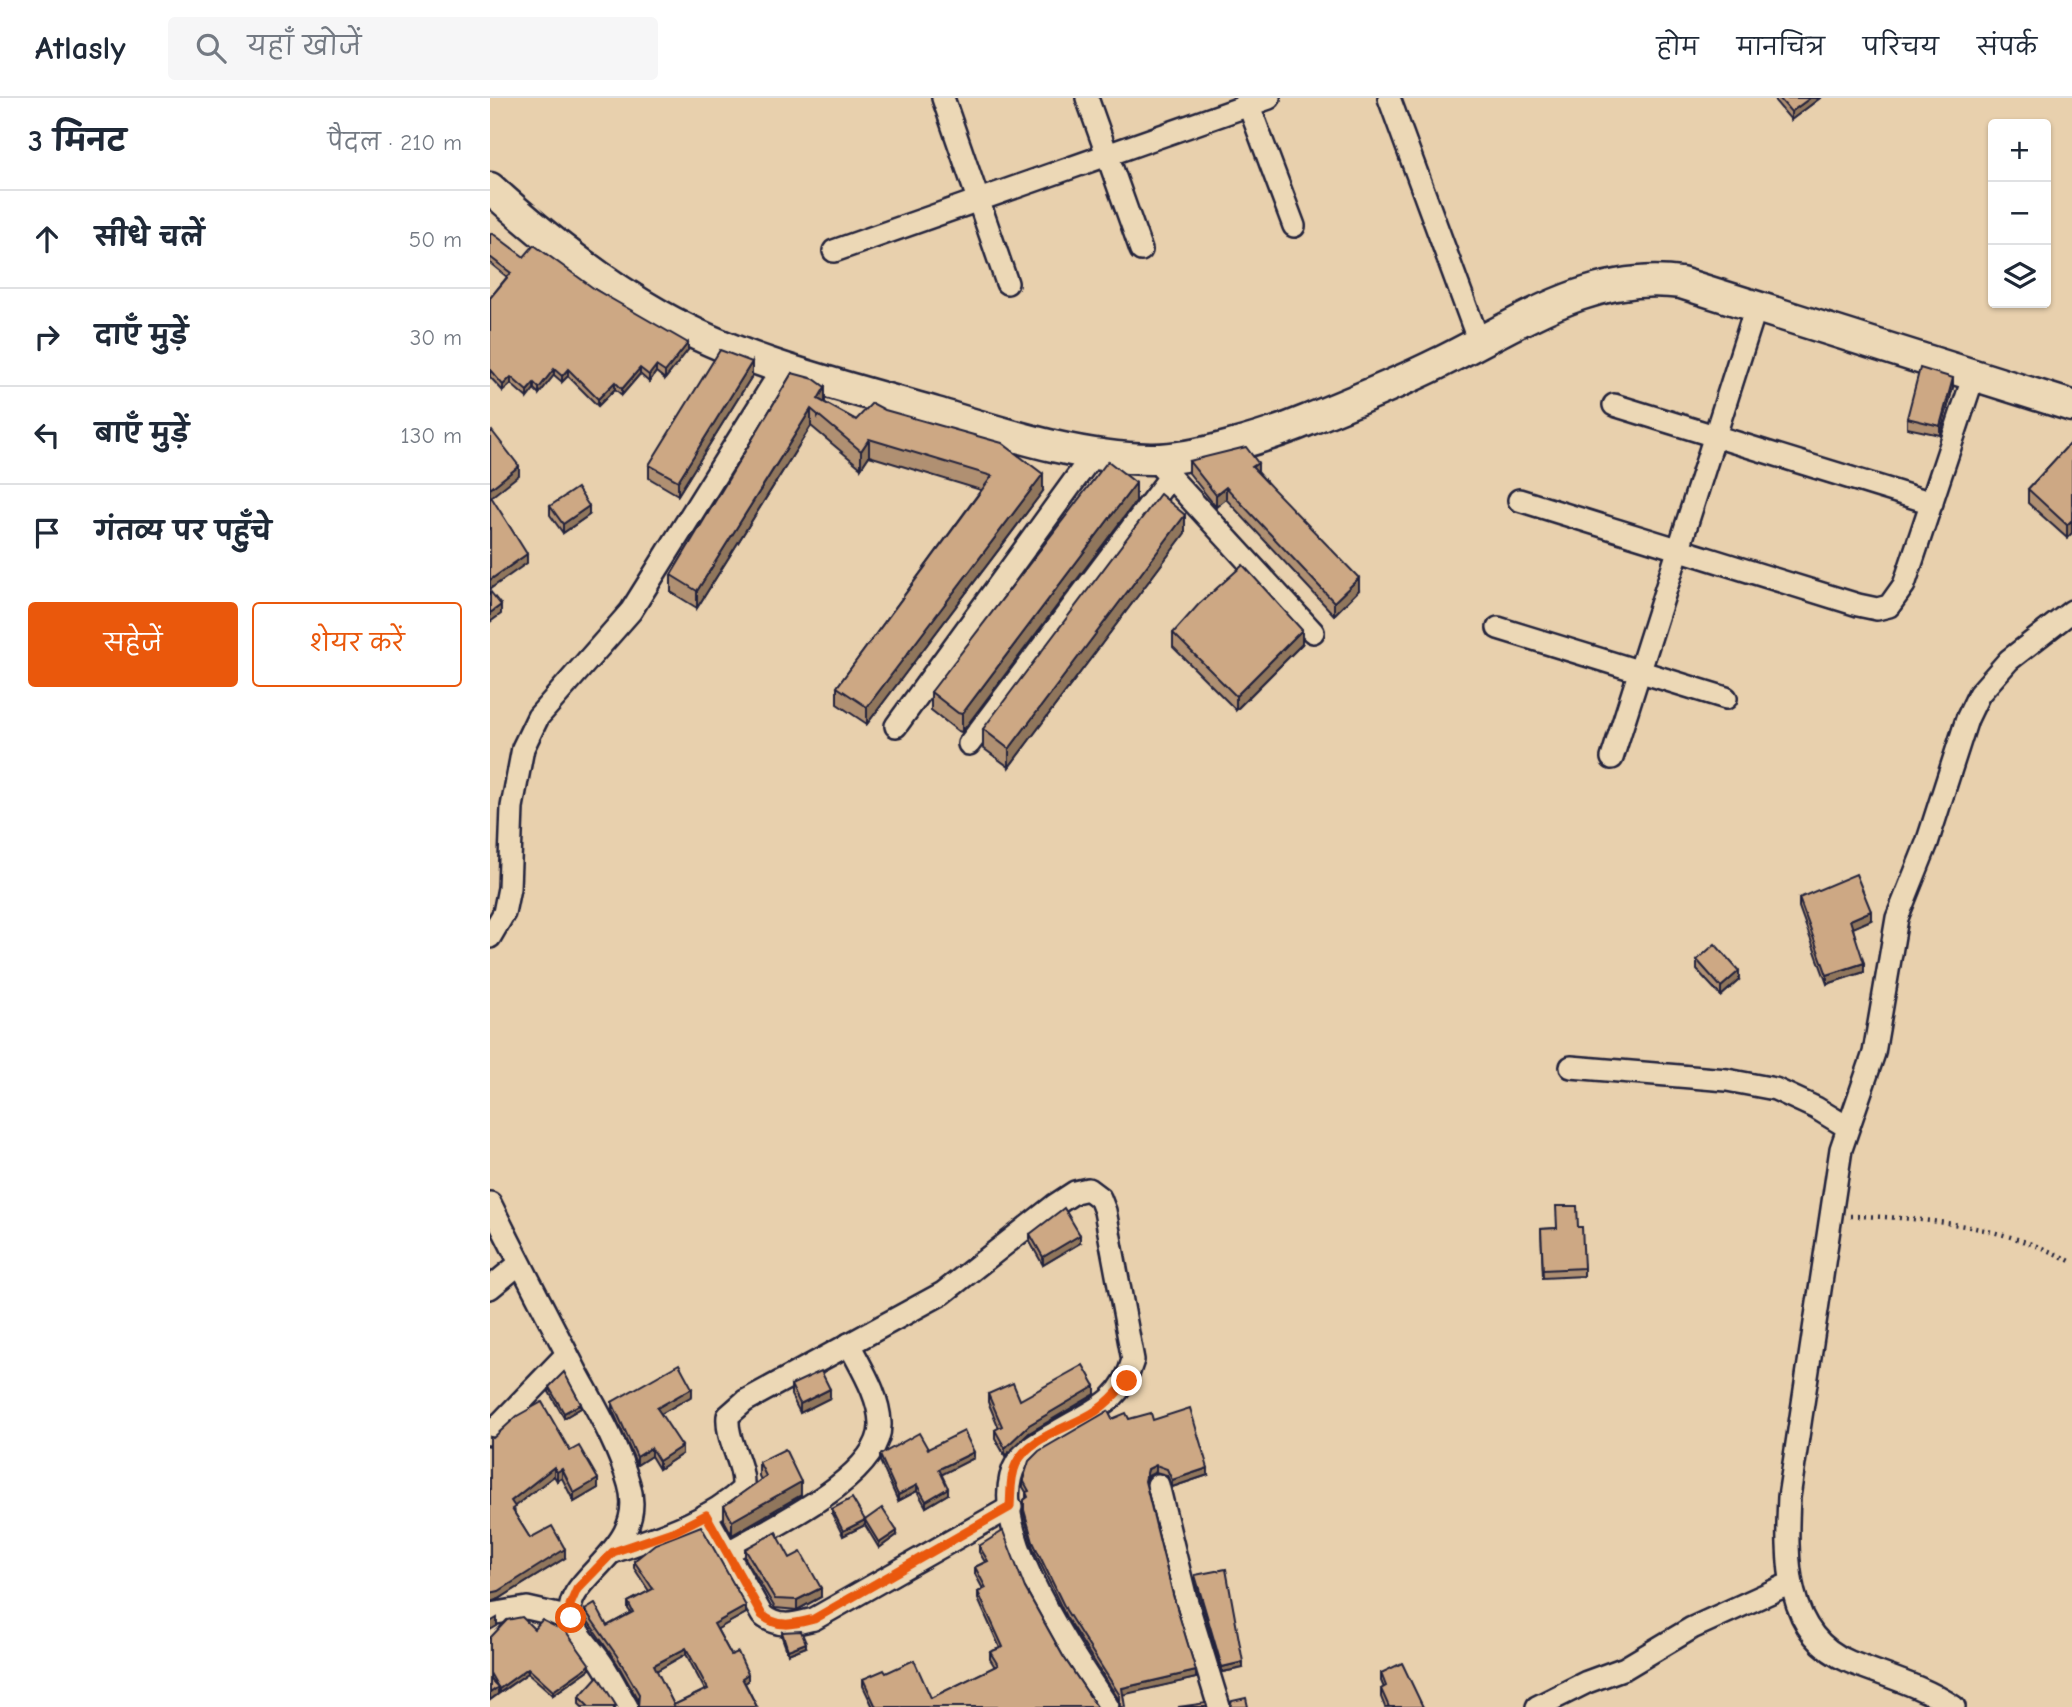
<!DOCTYPE html>
<html lang="hi">
<meta charset="utf-8">
<style>
:root{--surface:#fff;--page:#f6f6f7;--text:#1f2937;--muted:#747a83;--line:#e0e1e3;--accent:#ea580c}
body{margin:0;font-family:"Comic Neue","Playpen Sans Deva",sans-serif;background:var(--page);color:var(--text)}
.controls{position:absolute;right:21px;top:21px;display:grid;overflow:hidden;border-radius:7px;box-shadow:0 2px 5px #0004}
.controls button{width:63px;height:63px;display:grid;place-items:center;padding:0;border:0;border-bottom:2px solid var(--line);background:var(--surface);color:var(--text);font:35px sans-serif}
.stop{position:absolute;width:21px;height:21px;margin:-16px;border:5px solid #ea580c;border-radius:50%;background:#fff}
.stop.end{background:#ea580c;border-color:#fff;box-shadow:0 2px 7px #0008}
.list{margin:0;padding:0;list-style:none}
h2{display:flex;justify-content:space-between;align-items:center;height:91px;margin:0;padding:0 28px;font-size:30px}
h2 small{font-size:23px;font-weight:400;color:var(--muted)}
.list li{display:grid;grid-template-columns:46px 1fr auto;gap:21px;align-items:center;box-sizing:border-box;height:98px;padding:0 28px;border-top:2px solid var(--line)}
.list b{display:block;font-size:26px;white-space:nowrap}
.list em{font-size:23px;font-style:normal;color:var(--muted)}
.actions{display:flex;gap:14px;padding:21px 28px}
.actions a{flex:1;padding:16px 0;border:2px solid var(--accent);border-radius:7px;text-align:center;font-size:24px;color:var(--accent)}
.actions .main{background:var(--accent);color:#fff}
.icon{flex:none;width:38px;height:38px;fill:none;stroke:currentColor;stroke-width:2;stroke-linecap:round;stroke-linejoin:round}
.map{position:relative;flex:none;width:1582px;height:1609px;overflow:hidden}
header{display:flex;align-items:center;gap:42px;box-sizing:border-box;height:98px;padding:0 35px;background:var(--surface);border-bottom:2px solid var(--line)}
header strong{font-size:33px}
nav{display:flex;gap:38px;margin-inline-start:auto;font-size:24px}
.search{width:490px;height:63px;background:var(--page);display:flex;align-items:center;gap:18px;box-sizing:border-box;padding:0 24px;border-radius:7px;color:var(--muted);font-size:26px}
main{display:flex}
aside{flex:1;background:var(--surface)}
.map>svg:first-child{display:block}
</style>
<header>
<strong>Atlasly</strong>
<div class="search"><svg class="icon" aria-label="search" viewBox="0 0 24 24"><circle cx="10" cy="10" r="6"/><path d="M15 15l6 6"/></svg>यहाँ खोजें</div>
<nav><a>होम</a><a>मानचित्र</a><a>परिचय</a><a>संपर्क</a></nav>
</header>
<main>
<aside>
<h2>3 मिनट<small>पैदल · 210 m</small></h2>
<ul class="list">
<li><svg class="icon" aria-label="ahead" viewBox="0 0 24 24"><path d="M12 20V5M6 11l6-6 6 6"/></svg><div><b>सीधे चलें</b></div><em>50 m</em></li>
<li><svg class="icon" aria-label="right" viewBox="0 0 24 24"><path d="M7 20v-9h11M14 6l5 5-5 5"/></svg><div><b>दाएँ मुड़ें</b></div><em>30 m</em></li>
<li><svg class="icon" aria-label="left" viewBox="0 0 24 24"><path d="M17 20v-9H6M10 6l-5 5 5 5"/></svg><div><b>बाएँ मुड़ें</b></div><em>130 m</em></li>
<li><svg class="icon" aria-label="arrive" viewBox="0 0 24 24"><path d="M6 21V4h12l-3 4 3 4H6"/></svg><div><b>गंतव्य पर पहुँचे</b></div></li>
</ul>
<div class="actions"><a class="main">सहेजें</a><a>शेयर करें</a></div>
</aside>
<div class="map">
<svg width="1582" height="1609" viewBox="0 0 1582 1609">
<rect width="100%" height="100%" fill="#e8d0ad"/>
<filter id="ink" filterUnits="userSpaceOnUse"><feTurbulence type="fractalNoise" baseFrequency=".0143" numOctaves="2"/><feDisplacementMap in="SourceGraphic" scale="14" xChannelSelector="R" yChannelSelector="G"/><feConvolveMatrix kernelMatrix="1 2 1 2 8 2 1 2 1" color-interpolation-filters="sRGB"/></filter>
<g filter="url(#ink)">
<g fill="none" stroke-linecap="round" stroke-linejoin="round">
<g stroke="#22223b" stroke-width="26">
<g id="street">
<path d="M453 0 517 185"/>
<path d="M597 0 651 152"/>
<path d="M756 0 804 128"/>
<path d="M899 0 989 244"/>
<path d="M344 153 779 0"/>
<path d="M1124 307 1442 405"/>
<path d="M672 370 823 534"/>
<path d="M1029 402 1368 507 1387 511 1399 508 1414 487 1484 277"/>
<path d="M1008 530 1236 600"/>
<path d="M406 628 605 354"/>
<path d="M479 646 680 379"/>
<path d="M1122 660 1266 209"/>
<path d="M0 839 14 815 19 790 22 709 33 650 48 619 141 513 293 270"/>
<path d="M1081 969 1237 982 1285 991 1326 1010 1357 1029"/>
<path d="M0 1105C28 1162 58 1219 87 1275 106 1310 128 1347 139 1386 159 1453 71 1479 81 1519 86 1537 104 1552 113 1567 122 1581 129 1595 137 1609"/>
<path d="M0 1190 29 1166"/>
<path d="M0 1336 77 1256"/>
<path d="M668 1387 696 1501 729 1609"/>
<path d="M216 1417 272 1517C289 1531 304 1526 324 1521L521 1409"/>
<path d="M123 1454C169 1438 217 1424 253 1391 255 1365 236 1344 238 1318L255 1303 453 1195 565 1107 585 1094 598 1091 610 1100 615 1113 643 1262C631 1305 605 1311 570 1332 555 1341 537 1349 527 1364 490 1424 585 1559 618 1609"/>
<path d="M237 1455C277 1431 393 1379 390 1325 389 1297 371 1270 359 1246"/>
<path d="M0 1516 37 1510 81 1520"/>
<path d="M1047 1609 1097 1584 1135 1570 1202 1530 1301 1485"/>
<path d="M1464 1609C1433 1588 1395 1578 1360 1564 1294 1537 1296 1459 1299 1399L1351 1051 1384 955 1407 820 1437 745 1477 621 1489 596 1519 562 1582 513"/>
</g>
</g>
<g stroke="#22223b" stroke-width="35">
<path id="secondary" d="M0 90C53 138 109 183 171 218 256 266 354 288 446 315 516 336 588 360 661 361 702 362 780 338 818 322 862 304 907 286 949 265 1025 228 1102 172 1191 185L1582 308"/>
</g>
<path stroke="#22223b" stroke-width="4.5" stroke-dasharray="2 5" stroke-linecap="butt" d="M1360 1118C1436 1119 1514 1128 1582 1164"/>
<use href="#street" stroke="#ecd8b6" stroke-width="21"/>
<use href="#secondary" stroke="#ecd8b6" stroke-width="30"/>
</g>
<g fill="#b09072" stroke="#22223b" stroke-width="2" fill-rule="evenodd">
<path d="M1285 0H1330L1301 22 1285 3Z"/>
<path d="M0 137 34 159 106 192 198 252 175 281 166 274 159 284 150 276 132 297 125 291 108 308 78 278 72 284 64 277 49 296 44 291 37 300 21 286 13 293 0 279V200L17 179 0 165Z"/>
<path d="M302 275 335 305 366 322 553 393 377 626 347 606V589L491 392 379 358 371 370 321 328 207 510 181 494V477Z"/>
<path d="M262 278 188 397 159 380V367Z"/>
<path d="M1463 289 1450 337 1417 330V320Z"/>
<path d="M1582 343 1577 440 1538 405V391Z"/>
<path d="M699 363 768 374 869 492 844 517 736 401 726 409 699 375Z"/>
<path d="M646 403 472 634 468 633 441 612V594Z"/>
<path d="M60 408 99 417 73 435 60 417Z"/>
<path d="M695 435 519 669 493 650V631Z"/>
<path d="M683 535 812 546 746 612 683 549Z"/>
<path d="M1309 800 1381 822 1363 830 1374 874 1337 886 1309 809Z"/>
<path d="M1207 862 1249 882 1231 898 1207 872Z"/>
<path d="M1088 1129 1094 1170V1178L1053 1180 1051 1131Z"/>
<path d="M540 1136 590 1145 553 1167 540 1144Z"/>
<path d="M301 1287 340 1300 310 1315 301 1297Z"/>
<path d="M59 1289 91 1310 74 1320 59 1294Z"/>
<path d="M498 1296 530 1302 605 1296 539 1335 515 1358 505 1340V1332L509 1330 498 1304Z"/>
<path d="M202 1298 170 1316 192 1356 169 1371 161 1358 147 1367 122 1311V1304Z"/>
<path d="M622 1321 663 1322 718 1377 682 1389 677 1377 666 1374 658 1378 656 1386 683 1497 706 1580 633 1596 630 1608 629 1602 576 1519 543 1450 534 1418V1402L536 1400V1394L533 1389V1382Z"/>
<path d="M0 1339 80 1353 108 1390 84 1404 72 1380 67 1383 64 1378 24 1408 25 1416 40 1440 75 1460 9 1501Z"/>
<path d="M390 1357 484 1360 451 1376 458 1396 436 1409 427 1393 408 1403 390 1363Z"/>
<path d="M269 1364 311 1397 242 1437 234 1422V1408L271 1382 269 1378Z"/>
<path d="M342 1411 375 1422 407 1437 389 1450 375 1427 353 1438 342 1416Z"/>
<path d="M489 1448 535 1490 573 1558 607 1609H383L373 1588V1581L396 1575 441 1600 505 1569 500 1561V1554L510 1550 488 1501V1494L493 1491 485 1476V1469L495 1464 489 1454Z"/>
<path d="M255 1451 300 1460 331 1499 307 1512 285 1510 255 1460Z"/>
<path d="M144 1463 256 1515 227 1531 241 1557 258 1583 255 1585 267 1609H148V1602L127 1565 95 1519V1512L117 1528 141 1515 138 1511V1504L159 1493 144 1470ZM196 1556 215 1592 184 1607 166 1573Z"/>
<path d="M705 1477 753 1570 732 1574 705 1483Z"/>
<path d="M44 1531 100 1571 63 1597 38 1575 0 1602V1581L2 1583 0 1580V1540Z"/>
<path d="M292 1534 316 1549 298 1556 292 1539Z"/>
<path d="M891 1575 933 1609H895L891 1599V1591L894 1590 891 1583Z"/>
<path d="M89 1599 127 1609H92L89 1606Z"/>
</g>
<g fill="#90765c" stroke="#22223b" stroke-width="2">
<path d="M1320 0H1330L1301 22V14Z"/>
<path d="M198 245V252L175 281V274Z"/>
<path d="M262 264V278L188 397V383Z"/>
<path d="M166 268V274L159 284V277Z"/>
<path d="M150 270V276L132 297V291Z"/>
<path d="M64 271V277L49 296V290Z"/>
<path d="M78 271V278L72 284V278Z"/>
<path d="M21 279V286L13 293V287Z"/>
<path d="M1463 280V289L1450 337V328Z"/>
<path d="M125 284V291L108 308V301Z"/>
<path d="M44 285V291L37 300V293Z"/>
<path d="M335 289V306L328 318V301Z"/>
<path d="M321 311V328L207 510V493Z"/>
<path d="M379 341V358L371 370V353Z"/>
<path d="M768 365V377L762 369Z"/>
<path d="M29 368V377L0 400V391Z"/>
<path d="M553 376V393L377 626V609Z"/>
<path d="M646 385V403L472 634V616Z"/>
<path d="M736 389V401L726 409V397Z"/>
<path d="M99 408V417L73 435V426Z"/>
<path d="M695 417V435L519 669V651Z"/>
<path d="M1582 422V435L1577 440V427Z"/>
<path d="M37 456V465L0 491V482Z"/>
<path d="M869 480V492L844 517V504Z"/>
<path d="M11 507V516L0 524V515Z"/>
<path d="M812 532V546L746 612V598Z"/>
<path d="M1381 813V822L1360 831V822Z"/>
<path d="M1374 865V874L1337 886V877Z"/>
<path d="M1249 873V882L1231 898V889Z"/>
<path d="M590 1137V1145L553 1167V1159Z"/>
<path d="M605 1288V1296L539 1335 515 1358V1350L539 1327Z"/>
<path d="M202 1290V1298L167 1318V1310Z"/>
<path d="M340 1291V1300L310 1315V1306Z"/>
<path d="M91 1306V1310L74 1320V1315Z"/>
<path d="M192 1348V1356L169 1371V1363Z"/>
<path d="M161 1350V1358L147 1367V1359Z"/>
<path d="M484 1354V1360L449 1378V1371Z"/>
<path d="M666 1367V1374L658 1378 655 1389V1383L658 1371Z"/>
<path d="M64 1369V1378L21 1411V1403Z"/>
<path d="M718 1370V1377L682 1389V1382Z"/>
<path d="M72 1371V1380L67 1383V1374Z"/>
<path d="M108 1381V1390L84 1404V1395Z"/>
<path d="M311 1384V1397L242 1437V1423Z"/>
<path d="M427 1387V1393L408 1403V1397Z"/>
<path d="M458 1390V1396L436 1409V1403Z"/>
<path d="M375 1422V1427L353 1438V1433Z"/>
<path d="M407 1433V1437L389 1450V1445Z"/>
<path d="M75 1451V1460L9 1501 0 1504V1495Z"/>
<path d="M331 1490V1499L307 1512V1502Z"/>
<path d="M256 1508V1515L224 1533V1526Z"/>
<path d="M7 1520V1528L0 1532V1524Z"/>
<path d="M316 1545V1549L298 1556V1552Z"/>
<path d="M196 1550V1556L164 1574V1567Z"/>
<path d="M753 1564V1570L732 1574V1569Z"/>
<path d="M100 1567V1571L63 1597V1593Z"/>
<path d="M38 1570V1575L9 1595V1591Z"/>
<path d="M706 1573V1580L632 1597V1590Z"/>
<path d="M258 1576V1583L252 1587V1580Z"/>
<path d="M8 1589V1596L0 1602V1595Z"/>
</g>
<g fill="#cda884" stroke="#22223b" stroke-width="2" fill-rule="evenodd">
<path d="M1289 0H1320L1301 14Z"/>
<path d="M2 135 34 159 44 147 106 192 198 245 175 274 166 268 159 277 150 270 132 291 125 284 108 301 78 271 72 278 64 271 49 290 44 285 37 293 21 279 13 287 0 272V200L21 175 0 159V137Z"/>
<path d="M230 252 262 264 188 383 159 367Z"/>
<path d="M1430 270 1463 280 1450 328 1417 320Z"/>
<path d="M302 275 324 281 335 289 328 301 366 322 382 305 395 312 512 345 553 376 377 609 347 589 502 378 379 341 371 353 321 311 207 493 181 477Z"/>
<path d="M2 333 29 368 0 391V335Z"/>
<path d="M1582 343V422L1577 427 1538 391Z"/>
<path d="M756 349 768 365 762 369 869 480 844 504 736 389 726 397 699 363Z"/>
<path d="M618 363 646 385 472 616 468 615 441 594Z"/>
<path d="M87 390 99 408 73 426 60 408Z"/>
<path d="M670 396 695 417 519 651 493 631Z"/>
<path d="M0 397 37 456 0 482Z"/>
<path d="M753 467 812 532 746 598 683 535 709 506Z"/>
<path d="M0 493 11 507 0 515Z"/>
<path d="M1366 776 1381 813 1360 822 1374 865 1337 877 1309 800Z"/>
<path d="M1225 846 1249 873 1231 889 1207 862Z"/>
<path d="M1066 1108H1087L1088 1129H1092L1094 1170 1053 1172 1051 1131 1067 1130Z"/>
<path d="M574 1110 590 1137 553 1159 540 1136Z"/>
<path d="M189 1266 202 1290 167 1310 192 1348 169 1363 161 1350 147 1359 122 1304Z"/>
<path d="M593 1267 605 1288 539 1327 515 1350 505 1332 512 1328 498 1296 523 1285 530 1302Z"/>
<path d="M331 1273 340 1291 310 1306 301 1287Z"/>
<path d="M74 1274 91 1306 74 1315 59 1289Z"/>
<path d="M52 1304 80 1353 89 1348 108 1381 84 1395 72 1371 67 1374 64 1369 21 1403 25 1409 22 1411 40 1440 62 1428 75 1451 9 1493 0 1495V1339L3 1340 27 1318Z"/>
<path d="M700 1310 718 1370 682 1382 677 1371 666 1367 658 1371 655 1383 683 1497 706 1573 632 1590 635 1609H629L630 1607 629 1596 576 1512 543 1444 534 1412V1402L538 1399 536 1394 539 1393 533 1382 539 1363 549 1353 618 1313 622 1321 636 1315 639 1321 661 1315 663 1322Z"/>
<path d="M474 1333 484 1354 449 1371 458 1390 436 1403 427 1387 408 1397 390 1357 429 1335 438 1351Z"/>
<path d="M295 1351 311 1384 242 1423 234 1408 276 1378 269 1364Z"/>
<path d="M362 1400 375 1422 353 1433 342 1411Z"/>
<path d="M392 1410 407 1433 389 1445 375 1422Z"/>
<path d="M211 1428 256 1508 224 1526 241 1557 248 1554 258 1576 252 1580 267 1609H148L149 1596 127 1558 95 1512 105 1506 117 1528 143 1514 138 1504 163 1491 144 1463 165 1446ZM196 1550 218 1591 184 1607 164 1567Z"/>
<path d="M513 1433 535 1490 573 1558 607 1609H386L373 1581 394 1572 396 1575 424 1562 441 1600 508 1567 500 1554 513 1549 488 1494 496 1490 485 1469 498 1463 489 1448Z"/>
<path d="M286 1434 300 1460 311 1454 331 1490 307 1502 285 1501 255 1451Z"/>
<path d="M736 1471 753 1564 732 1569 705 1477Z"/>
<path d="M32 1519 44 1531 52 1522 68 1530 72 1528 100 1567 63 1593 38 1570 9 1591 0 1575V1540L17 1522Z"/>
<path d="M311 1533 316 1545 298 1552 292 1534Z"/>
<path d="M912 1565 933 1609H899L891 1591 896 1588 891 1575Z"/>
<path d="M108 1578 127 1609H99L89 1599Z"/>
<path d="M0 1581 8 1589 0 1595Z"/>
<path d="M756 1600 758 1609H740L742 1603Z"/>
<path d="M716 1605 717 1609H688Z"/>
</g>
</g>
<g fill="none" stroke-linecap="round" stroke-linejoin="round" filter="url(#ink)">
<path stroke="#ea580c" stroke-width="9" d="M81 1520 80 1507 87 1491 123 1454 185 1433 216 1417 272 1517C289 1531 304 1526 324 1521L520 1409C521 1395 520 1379 526 1366 539 1338 583 1329 606 1313 619 1304 628 1294 637 1283"/>
</g>
</svg>
<div class="controls">
<button>+</button>
<button>−</button>
<button><svg class="icon" aria-label="layers" viewBox="0 0 24 24"><path d="M12 4l9 5-9 5-9-5zM3 14l9 5 9-5"/></svg></button>
</div>
<div class="stop" style="left:81px;top:1520px"></div>
<div class="stop end" style="left:637px;top:1283px"></div>
</div>
</main>
